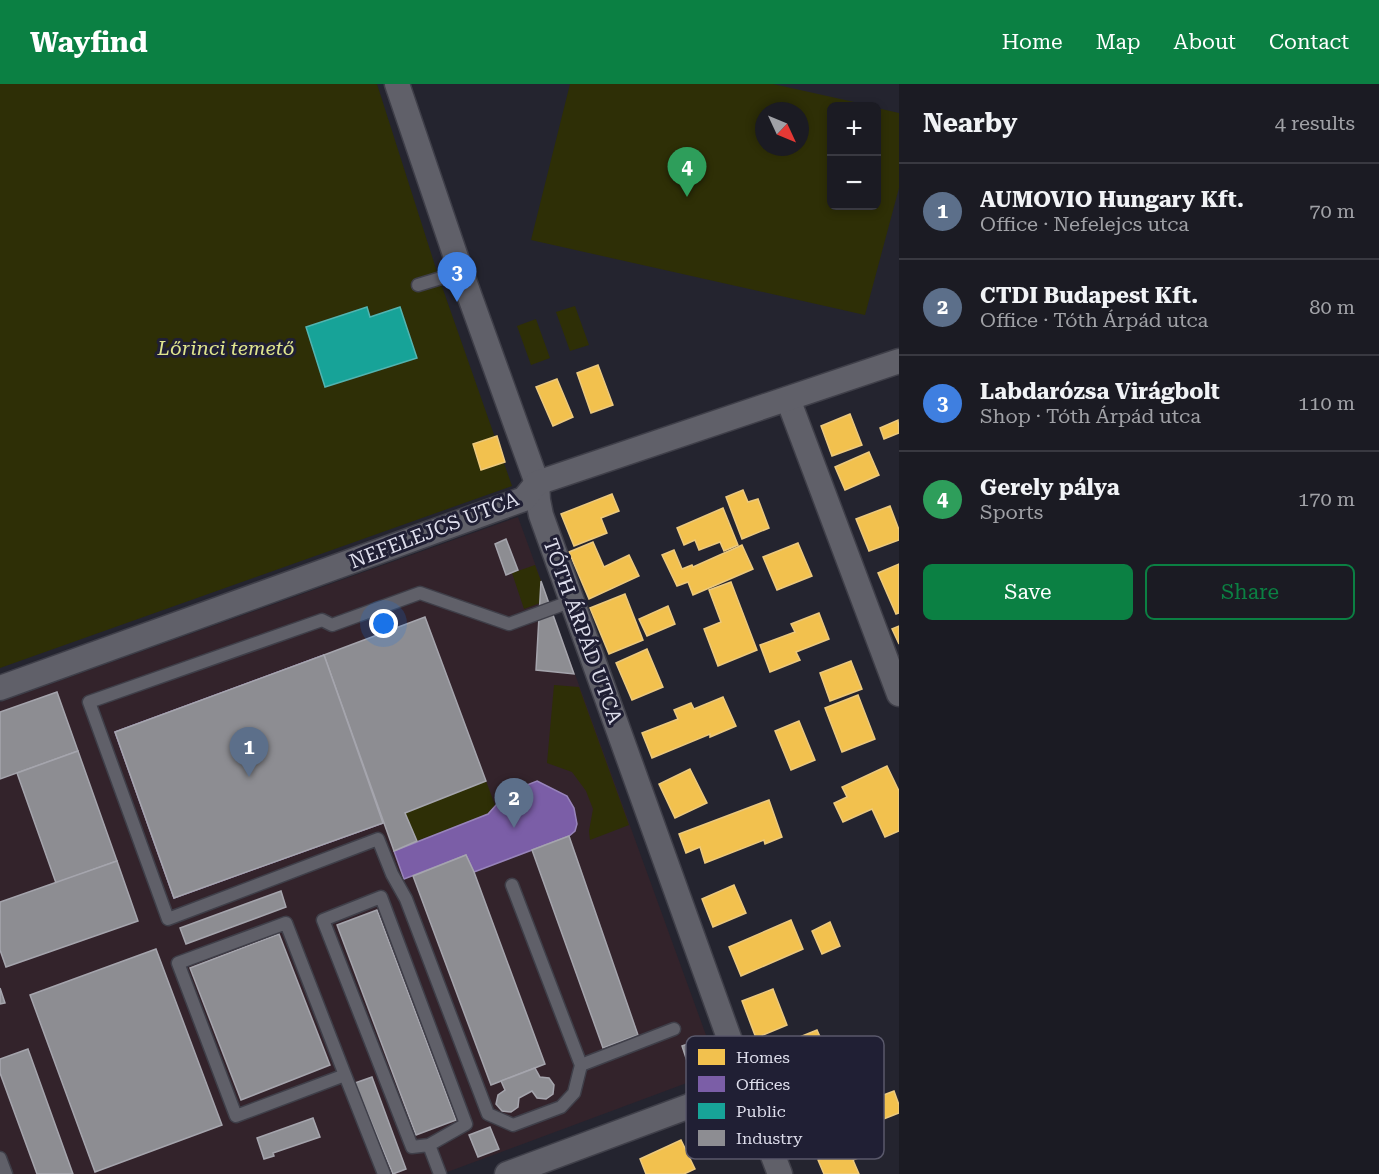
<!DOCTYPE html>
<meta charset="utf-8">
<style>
:root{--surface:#1b1b23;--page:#24242b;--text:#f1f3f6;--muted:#a0a1a6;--line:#393941;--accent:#0b8043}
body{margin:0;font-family:"Roboto Serif",serif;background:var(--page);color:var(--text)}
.controls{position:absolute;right:18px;top:18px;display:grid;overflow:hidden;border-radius:9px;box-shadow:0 3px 9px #0003}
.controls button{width:54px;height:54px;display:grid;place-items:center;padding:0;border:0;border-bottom:2px solid var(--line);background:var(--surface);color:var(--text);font:30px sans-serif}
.compass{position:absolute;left:755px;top:18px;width:54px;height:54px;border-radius:50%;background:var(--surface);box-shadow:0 3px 9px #0003;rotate:134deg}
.you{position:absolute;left:384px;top:540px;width:21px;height:21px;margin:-15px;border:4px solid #fff;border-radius:50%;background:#1a73e8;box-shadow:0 0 0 9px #1a73e833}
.badge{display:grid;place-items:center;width:39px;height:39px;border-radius:50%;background:var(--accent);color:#fff;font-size:20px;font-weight:700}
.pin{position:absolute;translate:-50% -50px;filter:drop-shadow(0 2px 3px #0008)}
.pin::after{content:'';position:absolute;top:32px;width:21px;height:18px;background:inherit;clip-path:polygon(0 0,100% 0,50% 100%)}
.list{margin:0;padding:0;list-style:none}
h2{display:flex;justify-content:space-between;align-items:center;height:78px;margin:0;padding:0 24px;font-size:26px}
h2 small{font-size:20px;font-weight:400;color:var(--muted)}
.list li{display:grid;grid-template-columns:39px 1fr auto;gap:18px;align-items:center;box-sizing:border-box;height:96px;padding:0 24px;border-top:2px solid var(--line)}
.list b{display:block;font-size:22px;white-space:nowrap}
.list p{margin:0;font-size:20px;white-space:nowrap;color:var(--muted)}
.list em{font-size:20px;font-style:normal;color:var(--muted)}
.actions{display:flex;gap:12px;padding:18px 24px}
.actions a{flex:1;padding:14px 0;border:2px solid var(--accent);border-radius:9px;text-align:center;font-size:21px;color:var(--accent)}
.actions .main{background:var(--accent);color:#fff}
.map{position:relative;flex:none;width:899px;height:1090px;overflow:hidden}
header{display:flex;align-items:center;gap:36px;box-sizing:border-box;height:84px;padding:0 30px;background:var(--accent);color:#fff}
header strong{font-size:28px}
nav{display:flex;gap:33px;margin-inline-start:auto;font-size:21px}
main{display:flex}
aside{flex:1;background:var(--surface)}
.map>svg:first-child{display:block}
</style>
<header>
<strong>Wayfind</strong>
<nav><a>Home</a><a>Map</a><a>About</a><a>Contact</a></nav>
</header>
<main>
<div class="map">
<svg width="899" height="1090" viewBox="0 0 899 1090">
<rect width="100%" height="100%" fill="#24242f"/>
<path fill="#33232b" d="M518 433 719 987 442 1090H0V618Z"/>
<g fill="#2e2f06" fill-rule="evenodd">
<path d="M0 0H377L439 194 512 402 0 584Z"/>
<path d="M570 0H773L872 22H832V122H876L877 24 899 29V104L865 231 531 156ZM764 27H800V63H764Z"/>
<path d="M575 222 589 261 570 267 556 228Z"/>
<path d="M536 235 550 274 531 281 517 242Z"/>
<path d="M535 481 541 497 540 519 524 525 512 489Z"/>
<path d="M554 601 579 603 629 741 590 756 589 747 593 725 586 707 572 688 547 679Z"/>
<path d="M486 697 495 721 488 730 417 757 405 729Z"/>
</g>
<g fill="#f2c14e" stroke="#ecc97d" stroke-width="1.5">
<path d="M598 281 613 321 591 329 577 289Z"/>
<path d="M557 295 573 333 553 342 536 303Z"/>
<path d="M850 330 862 361 832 372 821 342Z"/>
<path d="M898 336 899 349 884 355 880 344Z"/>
<path d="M497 352 505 378 481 386 473 360Z"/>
<path d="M869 368 879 391 845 406 835 383Z"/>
<path d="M743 406 748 418 758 415 769 444 742 455 726 413Z"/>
<path d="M612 410 619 427 601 434 607 449 574 462 561 430Z"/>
<path d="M890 422 899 446V456L869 467 856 435Z"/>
<path d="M723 424 738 461 724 467 720 458 699 466 695 456 684 461 677 444Z"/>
<path d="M593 458 604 483 629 471 639 492 589 515 569 468Z"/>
<path d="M798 459 812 492 777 506 763 473Z"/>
<path d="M742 461 753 485 693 511 688 498 677 502 662 471 674 466 682 485 692 481 693 483Z"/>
<path d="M899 480V529L896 530 878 489Z"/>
<path d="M731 498 757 566 718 582 704 545 721 538 709 506Z"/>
<path d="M625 510 643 556 609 570 590 524Z"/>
<path d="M668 522 675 540 647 552 639 535Z"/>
<path d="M819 529 829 555 796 568 800 576 770 588 760 561 795 548 791 540Z"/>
<path d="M899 542V560L892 545Z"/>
<path d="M647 565 663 603 632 616 616 579Z"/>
<path d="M851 577 862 605 830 617 820 589Z"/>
<path d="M858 611 875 655 842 668 825 624Z"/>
<path d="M723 613 736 642 710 653V650L652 674 642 649 678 635 674 626 691 619 694 625Z"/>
<path d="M799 637 815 676 791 686 775 647Z"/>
<path d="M887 682 899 707V747L885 753 872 725 843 738 834 719 847 713 842 703Z"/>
<path d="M690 685 707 719 675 734 659 700Z"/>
<path d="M769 716 782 753 765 760 764 756 705 779 700 763 686 769 679 750Z"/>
<path d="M734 801 746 829 713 843 702 815Z"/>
<path d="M791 836 803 865 741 892 729 863Z"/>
<path d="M830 838 840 862 822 870 812 847Z"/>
<path d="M773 905 787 941 756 954 742 917Z"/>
<path d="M817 946 826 966 819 969 826 985 791 1000 775 963Z"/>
<path d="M894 1007 899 1021V1029L881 1036 873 1015Z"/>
<path d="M681 1056 695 1085 684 1090H646L640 1075Z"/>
<path d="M856 1060 861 1073 853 1076 859 1090H824L818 1076Z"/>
</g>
<g fill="#7b5ea7" stroke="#9884bb" stroke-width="1.5">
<path d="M324 571 383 739 174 814 115 648Z"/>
<path d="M537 697 567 712 574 724 577 740 575 747 569 752 474 788 466 771 404 795 394 767 488 730 507 709Z"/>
</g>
<path fill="#17a398" stroke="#52b4b1" stroke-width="1.5" d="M367 223 370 233 400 223 417 274 325 303 306 243Z"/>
<g fill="#8d8d92" stroke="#a5a5ad" stroke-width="1.5">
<path d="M506 455 518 486 506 491 495 460Z"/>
<path d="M541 497 574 590 536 586Z"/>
<path d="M425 533 486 697 405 729 417 757 394 767 324 571Z"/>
<path d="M324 571 383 739 174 814 115 648Z"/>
<path d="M57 608 78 667 0 695V628Z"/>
<path d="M78 667 117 777 56 799 17 689Z"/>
<path d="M569 752 638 951 603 964 532 766Z"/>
<path d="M466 771 474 788 545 980 491 1001 413 792Z"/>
<path d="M117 777 138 837 6 883 0 866V818Z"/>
<path d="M281 807 286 823 186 860 180 844Z"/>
<path d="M377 826 456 1036 416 1051 337 841Z"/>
<path d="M279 850 330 981 241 1016 190 884Z"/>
<path d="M156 865 222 1041 95 1088 30 911Z"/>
<path d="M0 904 5 919 0 920Z"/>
<path d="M699 956 704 971 687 977 682 962Z"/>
<path d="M28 965 73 1090H37L0 989V975Z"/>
<path d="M535 984 540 993 549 994 554 1001 553 1010 546 1015 537 1014 532 1007 519 1014 518 1023 511 1028 502 1027 496 1020 498 1011 505 1006 501 997Z"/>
<path d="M372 993 406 1085 393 1090 355 999Z"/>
<path d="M313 1034 320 1053 273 1069 274 1072 264 1075 257 1054Z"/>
<path d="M490 1043 499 1065 478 1073 469 1051Z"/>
</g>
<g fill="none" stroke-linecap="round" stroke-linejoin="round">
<g stroke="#3f3f49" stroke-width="15">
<g id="lane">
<path d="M418 201 461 188"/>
<path d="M512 801 581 981 574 1009 561 1023 513 1041 488 1030 406 815 392 790 378 755 168 835 89 618 322 536 332 541 420 509 509 540 572 517"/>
<path d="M581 981 674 945"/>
<path d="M345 991 286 839 178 879 236 1032 345 991 384 1090"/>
<path d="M429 1061 412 1063 323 836 381 813 466 1040 429 1061 440 1090"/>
<path d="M0 1074 6 1090"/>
</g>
</g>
<g stroke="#3f3f49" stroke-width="27">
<g id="street">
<path d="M397 0 461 188 537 399 538 416 541 431 746 1001 780 1090"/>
<path d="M788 315 899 610"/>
<path d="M0 604 524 415 537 399 899 277"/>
<path d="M507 1090 746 1001"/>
</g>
</g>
<use href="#lane" stroke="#606069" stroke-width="12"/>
<use href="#street" stroke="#606069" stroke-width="24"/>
</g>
<g text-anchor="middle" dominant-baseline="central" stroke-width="6" stroke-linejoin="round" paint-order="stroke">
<g font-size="20" font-style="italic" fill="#dfe58d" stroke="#201f34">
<text x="226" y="264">Lőrinci temető</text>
</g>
<g font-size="20" fill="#ddddeb" stroke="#201f34">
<text transform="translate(434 446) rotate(-21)">NEFELEJCS UTCA</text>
<text transform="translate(583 547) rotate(70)">TÓTH ÁRPÁD UTCA</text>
</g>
</g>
<rect x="686" y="952" width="198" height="123" rx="9" fill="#201f34" stroke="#59586b" stroke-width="1.5"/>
<rect x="698" y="965" width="27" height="16" fill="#f2c14e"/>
<rect x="698" y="992" width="27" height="16" fill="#7b5ea7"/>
<rect x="698" y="1019" width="27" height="16" fill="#17a398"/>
<rect x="698" y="1046" width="27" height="16" fill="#8d8d92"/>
<g font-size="16" fill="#ddddeb">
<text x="736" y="979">Homes</text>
<text x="736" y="1006">Offices</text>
<text x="736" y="1033">Public</text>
<text x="736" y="1060">Industry</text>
</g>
</svg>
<div class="controls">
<button>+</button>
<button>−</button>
</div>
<svg class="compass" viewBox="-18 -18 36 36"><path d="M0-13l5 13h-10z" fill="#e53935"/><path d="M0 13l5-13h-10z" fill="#a0a1a6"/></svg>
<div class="you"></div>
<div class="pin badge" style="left:249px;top:693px;background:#5c6f8a">1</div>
<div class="pin badge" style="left:514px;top:744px;background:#5c6f8a">2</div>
<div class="pin badge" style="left:457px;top:218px;background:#3f7fe0">3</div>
<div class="pin badge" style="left:687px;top:113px;background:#2e9e5b">4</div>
</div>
<aside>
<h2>Nearby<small>4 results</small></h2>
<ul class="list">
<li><span class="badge" style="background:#5c6f8a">1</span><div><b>AUMOVIO Hungary Kft.</b><p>Office · Nefelejcs utca</p></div><em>70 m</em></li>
<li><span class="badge" style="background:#5c6f8a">2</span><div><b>CTDI Budapest Kft.</b><p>Office · Tóth Árpád utca</p></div><em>80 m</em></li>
<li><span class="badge" style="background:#3f7fe0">3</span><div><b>Labdarózsa Virágbolt</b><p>Shop · Tóth Árpád utca</p></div><em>110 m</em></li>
<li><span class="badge" style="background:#2e9e5b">4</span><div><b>Gerely pálya</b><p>Sports</p></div><em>170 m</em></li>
</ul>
<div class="actions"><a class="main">Save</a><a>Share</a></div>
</aside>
</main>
